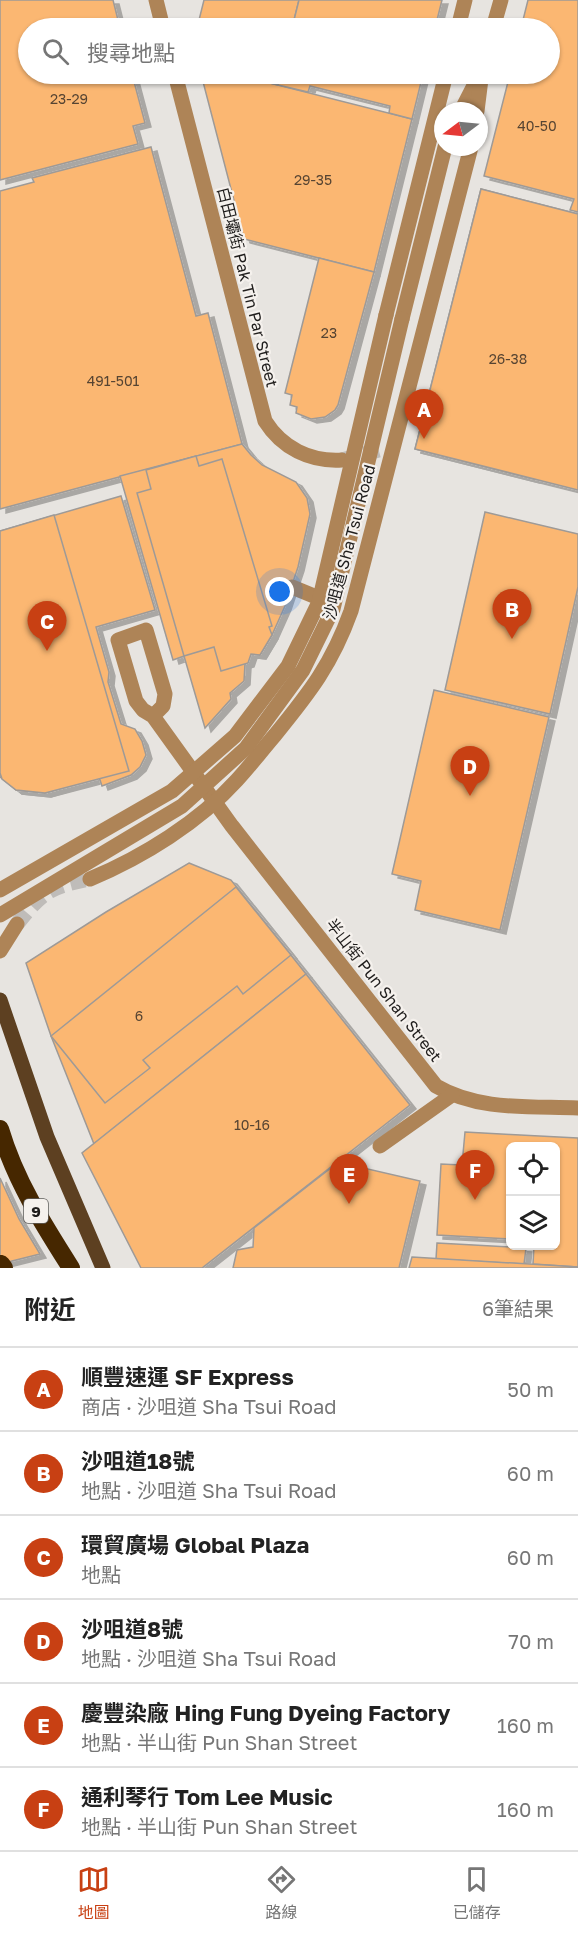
<!DOCTYPE html>
<html lang="zh-TW">
<meta charset="utf-8">
<style>
:root{--surface:#fff;--page:#f6f6f6;--text:#222;--muted:#767676;--line:#e0e0e0;--accent:#c84013}
body{margin:0;font-family:"Golos Text","Noto Sans TC",sans-serif;background:var(--page);color:var(--text)}
.controls{position:absolute;right:18px;bottom:18px;display:grid;overflow:hidden;border-radius:9px;box-shadow:0 2px 4px #0004}
.controls button{width:54px;height:54px;display:grid;place-items:center;padding:0;border:0;border-bottom:2px solid var(--line);background:var(--surface);color:var(--text);font:30px sans-serif}
.compass{position:absolute;left:434px;top:102px;width:54px;height:54px;border-radius:50%;background:var(--surface);box-shadow:0 2px 4px #0004;rotate:254deg}
.you{position:absolute;left:280px;top:592px;width:21px;height:21px;margin:-15px;border:4px solid #fff;border-radius:50%;background:#1a73e8;box-shadow:0 0 0 9px #1a73e833}
.badge{display:grid;place-items:center;width:39px;height:39px;border-radius:50%;background:var(--accent);color:#fff;font-size:20px;font-weight:700}
.pin{position:absolute;translate:-50% -50px;filter:drop-shadow(0 2px 3px #0008)}
.pin::after{content:'';position:absolute;top:32px;width:21px;height:18px;background:inherit;clip-path:polygon(0 0,100% 0,50% 100%)}
.list{margin:0;padding:0;list-style:none}
h2{display:flex;justify-content:space-between;align-items:center;height:78px;margin:0;padding:0 24px;font-size:26px}
h2 small{font-size:20px;font-weight:400;color:var(--muted)}
.list li{display:grid;grid-template-columns:39px 1fr auto;gap:18px;align-items:center;box-sizing:border-box;height:84px;padding:0 24px;border-top:2px solid var(--line)}
.list b{display:block;font-size:22px;white-space:nowrap}
.list p{margin:0;font-size:20px;white-space:nowrap;color:var(--muted)}
.list em{font-size:20px;font-style:normal;color:var(--muted)}
.icon{flex:none;width:33px;height:33px;fill:none;stroke:currentColor;stroke-width:2;stroke-linecap:round;stroke-linejoin:round}
.map{position:relative;flex:none;width:578px;height:1268px;overflow:hidden}
.search{position:absolute;background:var(--surface);box-shadow:0 2px 4px #0004;left:18px;right:18px;top:18px;height:66px;display:flex;align-items:center;gap:15px;box-sizing:border-box;padding:0 21px;border-radius:33px;color:var(--muted);font-size:22px}
.sheet{height:582px;background:var(--surface)}
nav{display:flex;justify-content:space-around;align-items:center;box-sizing:border-box;height:84px;border-top:2px solid var(--line);background:var(--surface);font-size:16px;color:var(--muted)}
nav a{display:grid;justify-items:center;gap:3px}
nav .on{color:var(--accent)}
.map>svg:first-child{display:block}
</style>
<div class="map">
<svg width="578" height="1268" viewBox="0 0 578 1268">
<defs>
<filter id="shadow"><feDropShadow dx="6" dy="4" stdDeviation="0" flood-color="#0004"/></filter>
</defs>
<rect width="100%" height="100%" fill="#e7e4e0"/>
<g fill="#fbb772" stroke="#9e9a97" stroke-width="1.5" filter="url(#shadow)">
<path d="M0 0H113L120 28H28V74H132L145 123 133 126 138 144 0 180Z"/>
<path d="M204 0H299L292 28H197Z"/>
<path d="M299 0H442L435 28H292Z"/>
<path d="M528 0H578V212L570 210 574 199 484 176 510 74H550V28H521Z"/>
<path d="M201 74H234L412 119 374 272 244 239Z"/>
<path d="M234 74H281L278 85Z"/>
<path d="M281 74H423L412 119 389 113 390 106 310 86 308 92 278 85Z"/>
<path d="M151 147 196 316 208 313 242 444 0 509V191L34 182 32 178Z"/>
<path d="M481 189 578 214V304L575 316 578 317V405L554 399 534 479 415 449Z"/>
<path d="M481 189 578 214V490L415 449Z"/>
<path d="M319 258 374 272 338 405 335 410 325 417 311 419 296 413 297 407 290 405 292 395 285 393Z"/>
<path d="M242 444 251 455 262 465 296 482 307 498 310 514 298 567 285 606 272 635 260 655 251 654 245 664 244 681 230 693 231 699 205 728 184 656 173 660 120 476Z"/>
<path d="M196 456 199 466 222 459 272 626 269 627 272 635 260 655 251 654 248 663 221 671 214 647 184 656 137 493 151 489 146 470Z"/>
<path d="M121 496 155 610 96 627 109 672 108 682 121 724 135 729 142 741 146 755 140 767 131 775 102 786 99 777 45 793 16 790 0 777V531Z"/>
<path d="M485 512 578 534V587L550 714 445 690Z"/>
<path d="M54 515 129 771 45 793 16 790 2 779 0 773V531Z"/>
<path d="M434 690 549 717 500 930 415 910 421 881 392 874Z"/>
<path d="M189 863 231 880 306 974 94 1144 51 1036 26 963 106 912Z"/>
<path d="M236 887 291 955 243 994 237 986 143 1060 150 1068 105 1103 51 1036Z"/>
<path d="M306 974 410 1105 202 1268H141L82 1153Z"/>
<path d="M465 1132 578 1138V1267L533 1264 534 1246H556V1146H510V1239L437 1235 441 1164 462 1165Z"/>
<path d="M336 1164 344 1174 355 1166 420 1181 399 1268H233L237 1250 253 1247 254 1228Z"/>
<path d="M0 1178 19 1219 40 1254 0 1264Z"/>
<path d="M437 1243 526 1248 524 1264 436 1259Z"/>
<path d="M412 1257 578 1267V1268H409Z"/>
</g>
<g fill="none" stroke-linecap="round" stroke-linejoin="round">
<g stroke="#bfbcb9" stroke-width="15" stroke-dasharray="15 8" stroke-linecap="butt">
<path d="M342 460 382 449"/>
<path d="M17 924C43 891 50 887 90 879"/>
</g>
<g stroke="#ae8457" stroke-width="15">
<path d="M156 0 163 28"/>
<path d="M458 28 465 0"/>
<path d="M493 28 501 0"/>
<path d="M175 74 265 421C282 448 310 462 342 460"/>
<path d="M461 111 480 74"/>
<path d="M477 111 481 79"/>
<path d="M386 315 446 74"/>
<path d="M402 319 445 147"/>
<path d="M292 587 331 603"/>
<path d="M153 716 163 706 165 694 146 630 118 640 136 701 143 710 153 716 232 826 436 1086C478 1111 531 1106 578 1108"/>
<path d="M90 879C143 857 199 822 237 780 250 766 262 750 275 735 310 692 332 664 351 611L471 147"/>
<path d="M0 951 17 924"/>
<path d="M380 1146 452 1095"/>
</g>
<path stroke="#5d4021" stroke-width="15" d="M0 1000 47 1137 103 1268"/>
<g stroke="#462700" stroke-width="18">
<path d="M0 1129C15 1180 43 1224 71 1268"/>
<path d="M1 1264 4 1268"/>
</g>
<g stroke="#ae8457" stroke-width="15">
<path d="M0 890 172 791 235 736 288 666 319 602 386 315"/>
<path d="M0 915 182 806 246 748 303 670 333 609 402 319"/>
</g>
</g>
<g text-anchor="middle" dominant-baseline="central" stroke-width="4.5" stroke-linejoin="round" paint-order="stroke">
<g font-size="14" fill="#564432">
<text x="69" y="98">23-29</text>
<text x="537" y="125">40-50</text>
<text x="313" y="179">29-35</text>
<text x="329" y="332">23</text>
<text x="508" y="358">26-38</text>
<text x="113" y="380">491-501</text>
<text x="139" y="1015">6</text>
<text x="252" y="1124">10-16</text>
</g>
<rect fill="#f5f1ed" stroke="#5f5d5b" stroke-width="1.5" x="24" y="1199" width="24" height="24" rx="4.5"/>
<g font-size="15" font-weight="bold" fill="#1f1d1c">
<text x="36" y="1211">9</text>
</g>
<g font-size="16" fill="#1f1d1c" stroke="#f5f1ed">
<text transform="translate(248 287) rotate(76)">白田壩街 Pak Tin Par Street</text>
<text transform="translate(349 542) rotate(-75)">沙咀道 Sha Tsui Road</text>
<text transform="translate(384 990) rotate(52)">半山街 Pun Shan Street</text>
</g>
</g>
</svg>
<div class="controls">
<button><svg class="icon" aria-label="locate" viewBox="0 0 24 24"><circle cx="12" cy="12" r="6"/><path d="M12 2v4M12 18v4M2 12h4M18 12h4"/></svg></button>
<button><svg class="icon" aria-label="layers" viewBox="0 0 24 24"><path d="M12 4l9 5-9 5-9-5zM3 14l9 5 9-5"/></svg></button>
</div>
<svg class="compass" viewBox="-18 -18 36 36"><path d="M0-13l5 13h-10z" fill="#e53935"/><path d="M0 13l5-13h-10z" fill="#767676"/></svg>
<div class="you"></div>
<div class="pin badge" style="left:424px;top:439px">A</div>
<div class="pin badge" style="left:512px;top:639px">B</div>
<div class="pin badge" style="left:47px;top:651px">C</div>
<div class="pin badge" style="left:470px;top:796px">D</div>
<div class="pin badge" style="left:349px;top:1204px">E</div>
<div class="pin badge" style="left:475px;top:1200px">F</div>
<div class="search"><svg class="icon" aria-label="search" viewBox="0 0 24 24"><circle cx="10" cy="10" r="6"/><path d="M15 15l6 6"/></svg>搜尋地點</div>
</div>
<section class="sheet">
<h2>附近<small>6筆結果</small></h2>
<ul class="list">
<li><span class="badge">A</span><div><b>順豐速運 SF Express</b><p>商店 · 沙咀道 Sha Tsui Road</p></div><em>50 m</em></li>
<li><span class="badge">B</span><div><b>沙咀道18號</b><p>地點 · 沙咀道 Sha Tsui Road</p></div><em>60 m</em></li>
<li><span class="badge">C</span><div><b>環貿廣場 Global Plaza</b><p>地點</p></div><em>60 m</em></li>
<li><span class="badge">D</span><div><b>沙咀道8號</b><p>地點 · 沙咀道 Sha Tsui Road</p></div><em>70 m</em></li>
<li><span class="badge">E</span><div><b>慶豐染廠 Hing Fung Dyeing Factory</b><p>地點 · 半山街 Pun Shan Street</p></div><em>160 m</em></li>
<li><span class="badge">F</span><div><b>通利琴行 Tom Lee Music</b><p>地點 · 半山街 Pun Shan Street</p></div><em>160 m</em></li>
</ul>
</section>
<nav>
<a class="on"><svg class="icon" aria-label="map" viewBox="0 0 24 24"><path d="M3 6l6-2 6 2 6-2v14l-6 2-6-2-6 2zM9 4v14M15 6v14"/></svg>地圖</a>
<a><svg class="icon" aria-label="directions" viewBox="0 0 24 24"><path d="M12 3l9 9-9 9-9-9zM9 14v-3h6M13 9l2 2-2 2"/></svg>路線</a>
<a><svg class="icon" aria-label="saved" viewBox="0 0 24 24"><path d="M7 4h10v16l-5-4-5 4z"/></svg>已儲存</a>
</nav>
